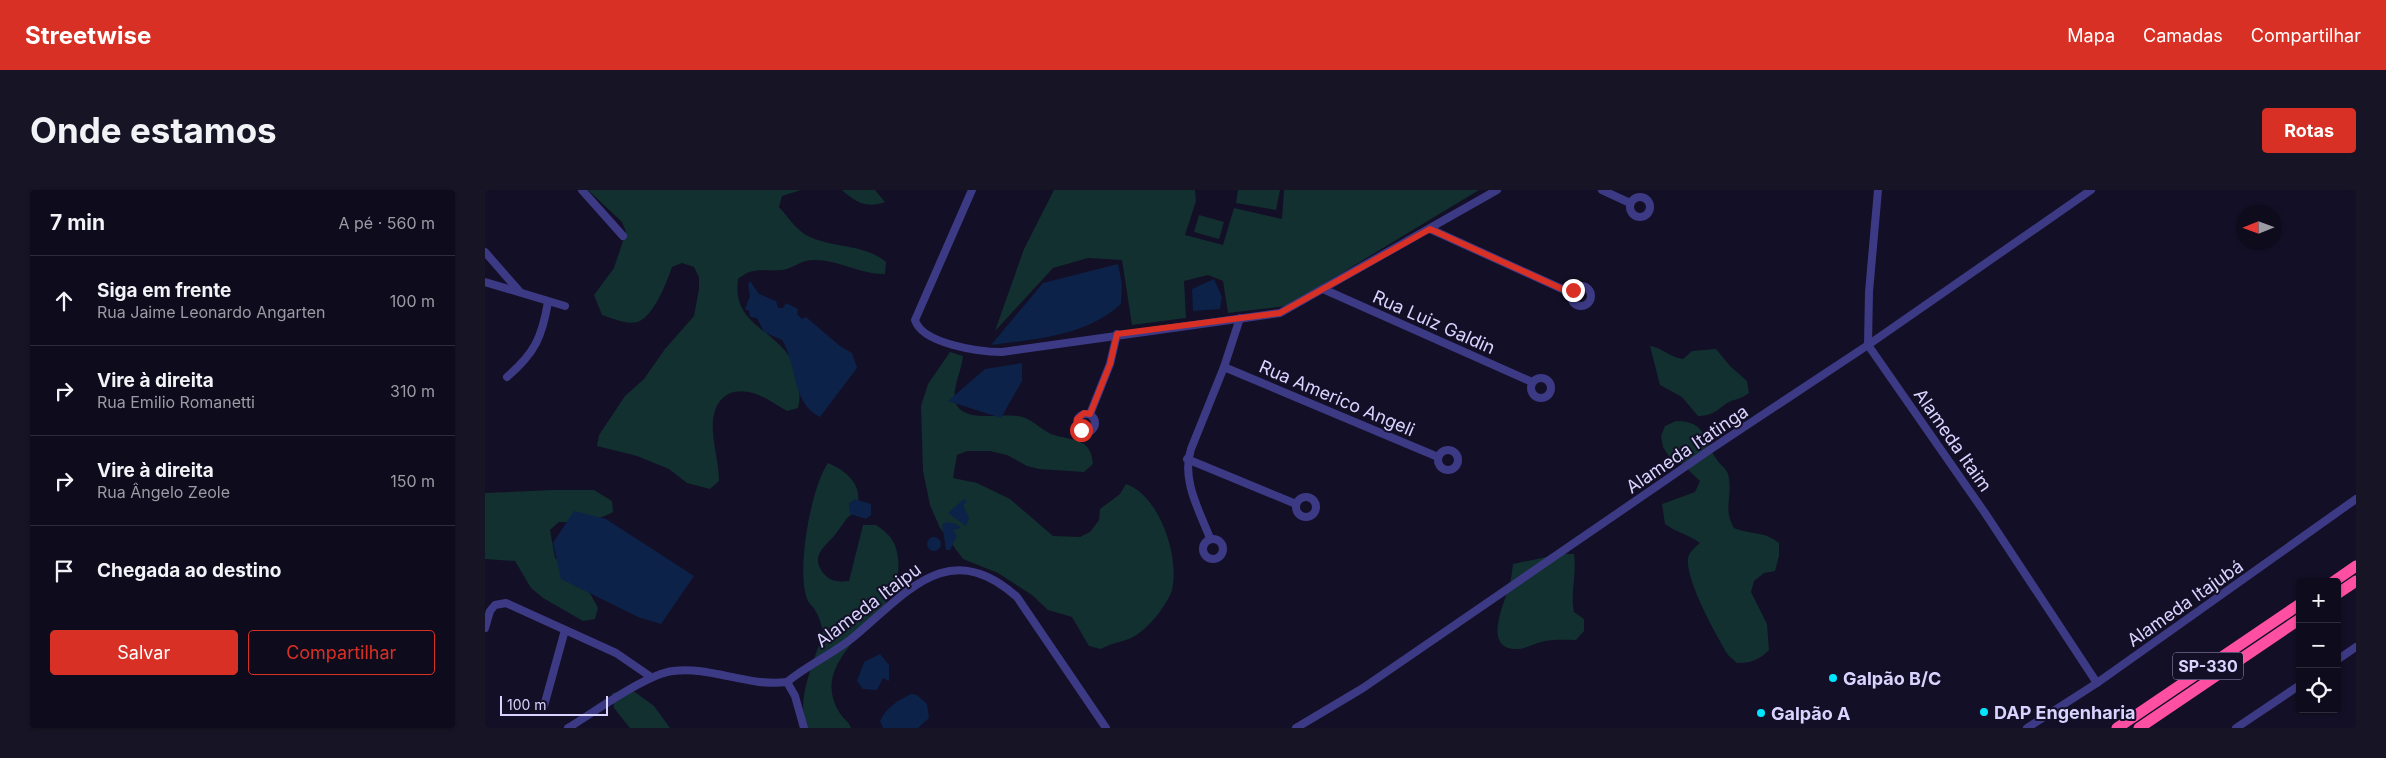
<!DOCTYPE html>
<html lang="pt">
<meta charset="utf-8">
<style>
:root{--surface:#0e0b1c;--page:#171425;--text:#f1f3f6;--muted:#9b9ba3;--line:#2e2b3b;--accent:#d93025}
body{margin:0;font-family:Inter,sans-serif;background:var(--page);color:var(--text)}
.controls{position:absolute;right:15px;bottom:15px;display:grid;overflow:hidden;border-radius:5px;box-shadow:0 1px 4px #0004}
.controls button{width:45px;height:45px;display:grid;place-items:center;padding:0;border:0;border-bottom:1px solid var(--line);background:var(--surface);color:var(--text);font:25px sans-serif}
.compass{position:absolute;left:1751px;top:15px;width:45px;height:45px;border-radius:50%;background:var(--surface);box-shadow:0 1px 4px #0004;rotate:269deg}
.scale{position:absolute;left:15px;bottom:12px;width:108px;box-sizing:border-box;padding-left:5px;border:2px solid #d9d4ff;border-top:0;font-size:14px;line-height:18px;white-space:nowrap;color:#d9d4ff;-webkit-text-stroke:4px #130f26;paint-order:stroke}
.stop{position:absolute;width:15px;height:15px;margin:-11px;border:4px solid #d93025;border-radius:50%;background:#fff}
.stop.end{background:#d93025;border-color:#fff;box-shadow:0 1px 5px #0008}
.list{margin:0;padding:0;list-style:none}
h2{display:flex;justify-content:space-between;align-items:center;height:65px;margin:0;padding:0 20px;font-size:21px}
h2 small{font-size:16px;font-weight:400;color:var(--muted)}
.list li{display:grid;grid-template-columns:32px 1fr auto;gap:15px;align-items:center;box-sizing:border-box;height:90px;padding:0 20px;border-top:1px solid var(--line)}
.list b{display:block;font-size:19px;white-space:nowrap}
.list p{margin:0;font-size:16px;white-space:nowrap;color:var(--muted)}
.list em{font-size:16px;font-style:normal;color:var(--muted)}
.actions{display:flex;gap:10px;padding:15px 20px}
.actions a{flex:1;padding:11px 0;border:1px solid var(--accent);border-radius:5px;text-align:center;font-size:18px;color:var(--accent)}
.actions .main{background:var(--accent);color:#fff}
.icon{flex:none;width:28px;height:28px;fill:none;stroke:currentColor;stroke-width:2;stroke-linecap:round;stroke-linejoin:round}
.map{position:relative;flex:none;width:1871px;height:538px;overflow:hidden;border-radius:5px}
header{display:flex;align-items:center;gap:30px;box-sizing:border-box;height:70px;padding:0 25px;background:var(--accent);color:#fff}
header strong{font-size:24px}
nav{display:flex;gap:28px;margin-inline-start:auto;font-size:18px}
.intro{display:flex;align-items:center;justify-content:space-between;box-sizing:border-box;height:120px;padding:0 30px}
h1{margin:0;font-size:35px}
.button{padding:12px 22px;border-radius:5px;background:var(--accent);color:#fff;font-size:18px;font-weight:700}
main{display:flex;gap:30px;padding:0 30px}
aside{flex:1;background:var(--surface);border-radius:5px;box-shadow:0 1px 4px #0004}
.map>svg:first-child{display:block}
</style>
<header>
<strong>Streetwise</strong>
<nav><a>Mapa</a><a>Camadas</a><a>Compartilhar</a></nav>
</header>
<div class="intro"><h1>Onde estamos</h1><a class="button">Rotas</a></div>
<main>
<aside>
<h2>7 min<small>A pé · 560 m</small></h2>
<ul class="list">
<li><svg class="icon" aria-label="ahead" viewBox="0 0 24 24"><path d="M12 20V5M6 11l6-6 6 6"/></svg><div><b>Siga em frente</b><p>Rua Jaime Leonardo Angarten</p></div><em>100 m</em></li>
<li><svg class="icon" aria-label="right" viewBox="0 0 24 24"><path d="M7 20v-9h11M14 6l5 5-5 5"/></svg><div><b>Vire à direita</b><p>Rua Emilio Romanetti</p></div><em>310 m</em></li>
<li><svg class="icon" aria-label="right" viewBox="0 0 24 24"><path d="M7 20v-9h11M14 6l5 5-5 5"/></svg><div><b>Vire à direita</b><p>Rua Ângelo Zeole</p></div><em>150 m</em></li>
<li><svg class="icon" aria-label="arrive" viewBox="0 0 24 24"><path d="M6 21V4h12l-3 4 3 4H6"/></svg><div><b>Chegada ao destino</b></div></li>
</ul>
<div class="actions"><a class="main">Salvar</a><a>Compartilhar</a></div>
</aside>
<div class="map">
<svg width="1871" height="538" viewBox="0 0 1871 538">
<rect width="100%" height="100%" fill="#130f26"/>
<g fill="#12302f">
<path d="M103 0H316L297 6 294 17C302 26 311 39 321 45 348 59 378 53 401 72L400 84C373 84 355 70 329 70 316 69 308 79 297 80 279 82 268 76 253 89 247 132 284 137 304 166 308 172 309 181 311 188 314 200 316 206 313 218L302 221C295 217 289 213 282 209 250 191 225 205 228 242 229 259 234 274 234 291L225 299 202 293 184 279 152 266 112 256 114 245 140 206 159 189 180 159 209 126 214 99V87L209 77 197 73 187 77C182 92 168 128 152 132 141 135 127 128 117 125L109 105 129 78 141 42 137 32Z"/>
<path d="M357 0H390L400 12C382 19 370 12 357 0Z"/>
<path d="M569 0H710L711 11 700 45 738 55 749 18 797 29 799 0H994L802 116 743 123 738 91 723 85 699 91 701 128 647 135 637 70 603 68 568 78 510 141 539 59Z"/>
<path d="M753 0H795L791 20 751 13Z"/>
<path d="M714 25 739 32 734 49 709 42Z"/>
<path d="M1165 156C1178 158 1184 167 1198 169L1207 161 1231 159 1245 176 1262 191 1264 203C1255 210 1248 209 1242 213 1231 221 1227 226 1213 226L1197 207 1175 195Z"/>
<path d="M465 162 478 166C477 180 465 204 471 214 481 233 515 223 533 226 546 228 554 238 566 244 576 248 590 248 599 254 606 259 607 267 608 274L599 282 554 279 542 276 522 265 505 261H482L472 265 468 288 492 293 525 309 568 346 595 347 605 342 614 330 615 319 635 304 641 294C674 305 695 366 687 400 685 407 678 417 674 423 665 434 654 446 641 450 631 453 625 454 616 459L604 456 587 427 563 420 547 405 513 383 478 369 455 338 445 315 438 281 436 216 443 194Z"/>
<path d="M1191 231C1222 231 1218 250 1232 270 1238 278 1243 279 1244 289 1247 309 1238 319 1249 338 1267 345 1279 341 1294 353V366L1290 381 1279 383 1269 391 1266 402 1282 434 1284 460C1274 470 1266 473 1252 473L1243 465C1232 447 1196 383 1204 365 1206 361 1211 356 1215 353 1203 344 1192 343 1180 334L1177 314 1210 302 1215 291 1195 272 1185 268 1178 257 1176 246 1180 236Z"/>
<path d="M343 273C362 281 380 296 371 320 370 323 366 325 363 327 358 333 354 340 349 346 338 358 325 367 339 384 346 392 355 392 364 391L378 335H391C405 345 411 351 413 368 420 420 357 444 347 490 345 502 349 516 357 526 360 530 364 532 366 538H323C308 512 332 467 338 441 336 434 334 426 330 420 328 416 324 414 323 411 310 384 326 297 343 273Z"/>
<path d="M68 300H109L127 311 128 322C110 332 94 332 74 332L65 340 70 368 106 405 113 418 110 429 98 431 58 408 46 398 30 371 0 369V303Z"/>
<path d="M1076 364H1089C1092 384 1085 402 1089 422L1099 429V441L1091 450C1079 450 1067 449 1056 452 1049 454 1042 458 1034 459 996 461 1019 414 1024 397 1026 390 1027 382 1028 374Z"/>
<path d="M147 500 169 516 185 538H145L129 518 127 503Z"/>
</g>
<g fill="#0c2248">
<path d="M633 74 637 94 636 114C601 146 551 149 506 155L558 93Z"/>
<path d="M729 89 737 107 735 119 708 121 707 99Z"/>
<path d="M265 91 274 104 291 111 293 118H298L301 113 313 119 312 124 317 129 321 127 355 156 367 163 372 178 335 227C306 213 312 173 297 150L279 142 272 128 265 127 264 121 260 119 265 106 263 95Z"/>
<path d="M537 173V191L516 228 463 211 500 179Z"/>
<path d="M370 309 386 314V325L381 329 365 324 364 313Z"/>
<path d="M479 309 482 312 478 315 484 328 481 336 463 323Z"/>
<path d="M89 321 121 329 209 386 176 434 153 427 76 389 68 353Z"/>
<path d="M462 332 471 334 476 338 468 340 472 346 465 360H461L457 334Z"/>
<circle cx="449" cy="354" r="7"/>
<path d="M395 464 404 475V491L398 488 392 500 378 499 372 491 379 472Z"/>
<path d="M426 504 432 505 442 514 444 528 433 538H398L395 531C403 516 411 512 426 504Z"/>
</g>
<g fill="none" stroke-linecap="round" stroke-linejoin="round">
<g stroke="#3d3a85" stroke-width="8">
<path d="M97 0 138 46"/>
<path d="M487 0 430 130C437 154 495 162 517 162L795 123 1012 0"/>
<path d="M1117 0 1145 13"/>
<path d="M1393 0 1384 102 1383 155 1500 323 1612 493"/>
<circle cx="1155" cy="17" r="10"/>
<path d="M945 39 1086 103"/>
<path d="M0 62 35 102"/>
<path d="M0 92 80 116"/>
<circle cx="1096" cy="106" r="10"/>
<path d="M838 99 1047 192"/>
<path d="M739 177 953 267"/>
<path d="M22 187C50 163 57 147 63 112"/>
<circle cx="1056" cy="198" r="10"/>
<circle cx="601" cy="233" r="9"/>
<path d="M605 224 625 174 632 144"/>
<circle cx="963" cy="270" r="10"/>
<path d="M702 269 811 314"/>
<circle cx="821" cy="317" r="10"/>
<path d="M725 348C714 320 696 289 706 259L739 177 755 128"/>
<circle cx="728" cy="359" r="10"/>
<path d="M0 438 5 421 10 415 21 413 131 463 166 487"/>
<path d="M1852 470 1871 457"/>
<path d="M302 492C324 474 350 463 371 445 424 400 465 347 532 407L621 538"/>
<path d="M59 516 80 440"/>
<path d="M83 538C108 523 161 484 188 481 225 476 263 497 302 492L310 506 319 538"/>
<path d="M811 538 878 498 1226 259 1383 155 1606 0"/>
<path d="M1542 538 1612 493 1871 309"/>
<path d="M1751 538 1815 495"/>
</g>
<g stroke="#ff4fa3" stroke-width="11">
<path d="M1848 392 1871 376"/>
<path d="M1852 404 1871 391"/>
<path d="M1632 538 1815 414"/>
<path d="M1654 538 1815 429"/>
</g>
</g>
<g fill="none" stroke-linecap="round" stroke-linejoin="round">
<path stroke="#d93025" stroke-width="6" d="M596 240 592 236V229L599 223 605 224 625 174 632 144 795 123 945 39 1086 103 1088 100"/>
</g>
<g fill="#00e5ff" stroke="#130f26" stroke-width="2">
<circle cx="1348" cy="488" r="5"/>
<circle cx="1499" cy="522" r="5"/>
<circle cx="1276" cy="523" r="5"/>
</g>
<g text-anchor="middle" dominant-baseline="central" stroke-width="4" stroke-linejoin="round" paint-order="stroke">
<rect fill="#130f26" stroke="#9e99be" stroke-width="1" x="1688" y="462.5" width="70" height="27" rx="4"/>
<g font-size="16" font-weight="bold" fill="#d9d4ff">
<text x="1723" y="476">SP-330</text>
</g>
<g font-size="18" fill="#d9d4ff" stroke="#130f26">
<text transform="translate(949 132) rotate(24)">Rua Luiz Galdin</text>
<text transform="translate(852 208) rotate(23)">Rua Americo Angeli</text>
<text transform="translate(1468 250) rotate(55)">Alameda Itaim</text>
<text transform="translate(1202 259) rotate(-34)">Alameda Itatinga</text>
<text transform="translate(1700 413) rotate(-35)">Alameda Itajubá</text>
<text transform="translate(383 415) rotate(-37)">Alameda Itaipu</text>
</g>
<g font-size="18" font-weight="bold" fill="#d9d4ff" stroke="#130f26" text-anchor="start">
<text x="1358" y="488">Galpão B/C</text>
<text x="1509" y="522">DAP Engenharia</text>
<text x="1286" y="523">Galpão A</text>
</g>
</g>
</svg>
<div class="controls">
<button>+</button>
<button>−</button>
<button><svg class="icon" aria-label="locate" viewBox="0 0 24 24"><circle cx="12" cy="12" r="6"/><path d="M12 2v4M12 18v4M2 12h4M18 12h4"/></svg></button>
</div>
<svg class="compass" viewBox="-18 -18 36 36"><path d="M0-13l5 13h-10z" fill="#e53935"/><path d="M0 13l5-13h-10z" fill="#9b9ba3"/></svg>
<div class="scale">100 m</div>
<div class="stop" style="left:596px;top:240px"></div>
<div class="stop end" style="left:1088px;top:100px"></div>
</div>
</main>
